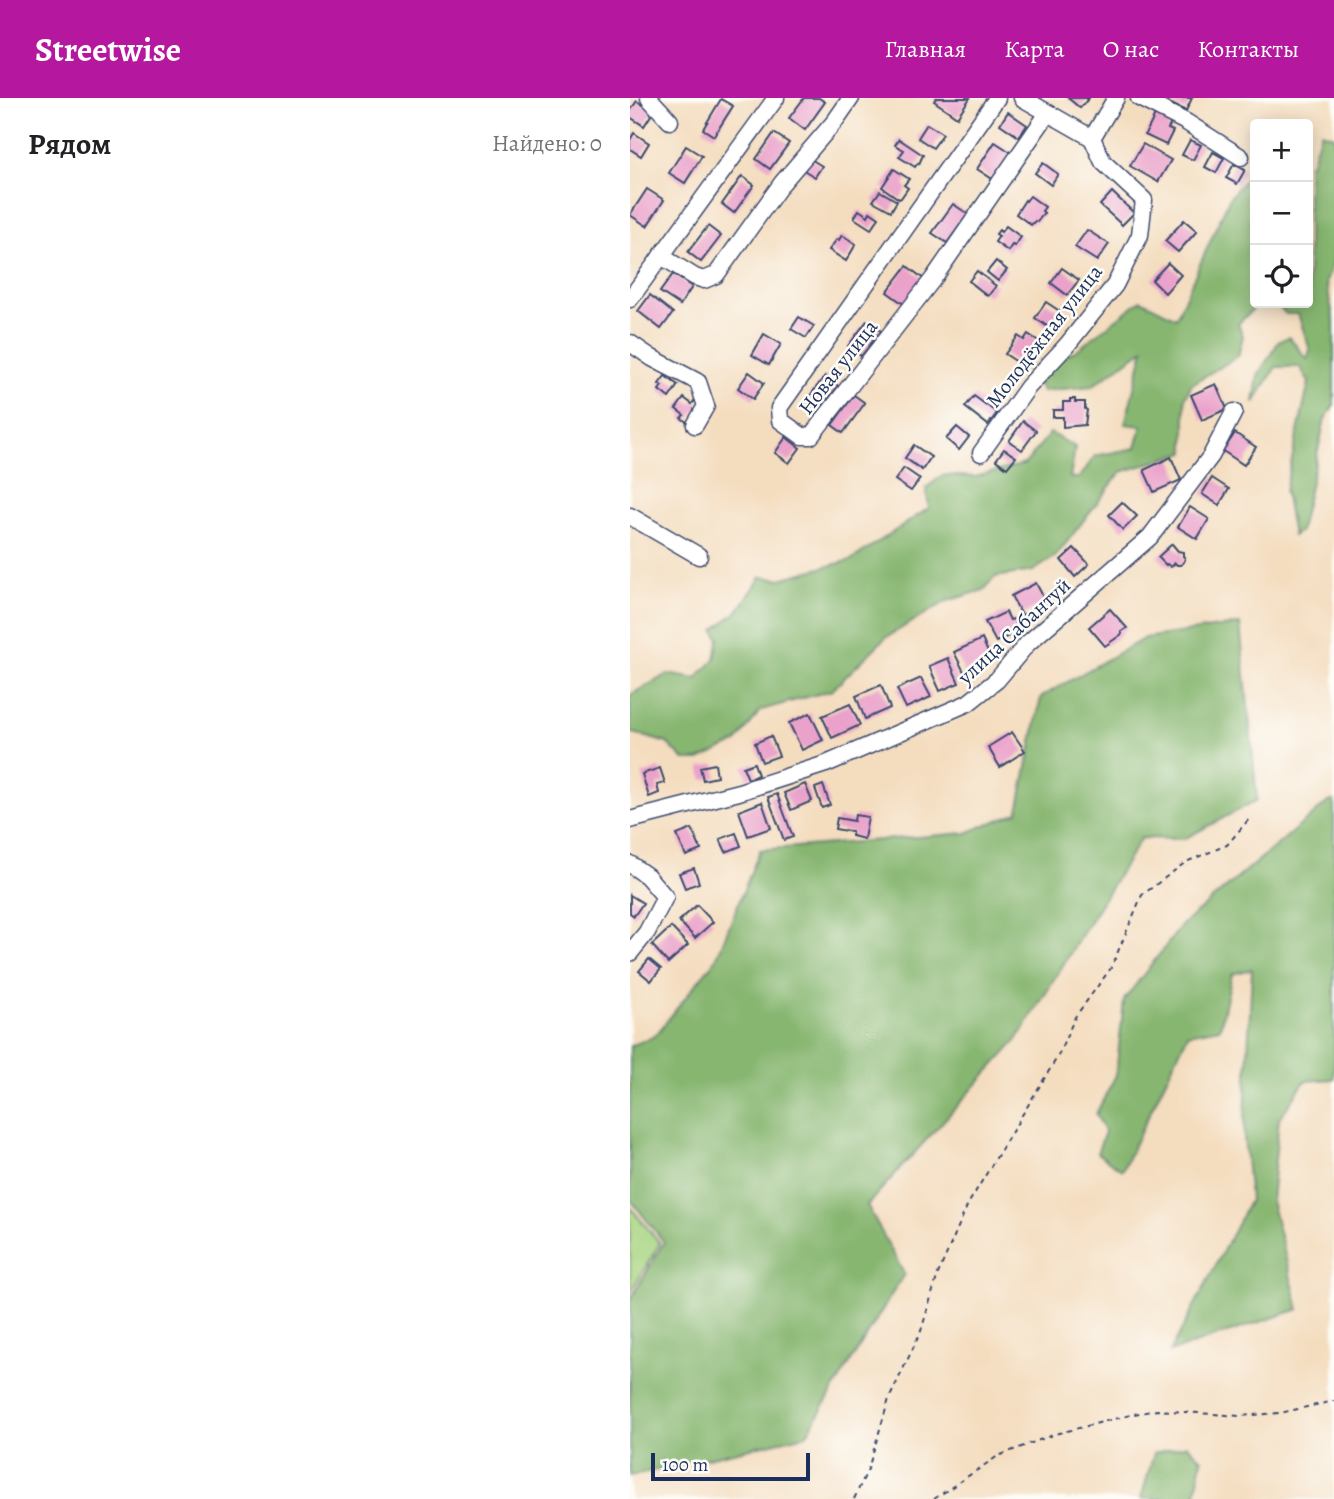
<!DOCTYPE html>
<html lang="ru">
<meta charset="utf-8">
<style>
:root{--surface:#fff;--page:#f6f6f6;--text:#202124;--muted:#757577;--line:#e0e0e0;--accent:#b5179e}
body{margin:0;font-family:Alegreya,serif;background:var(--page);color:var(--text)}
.controls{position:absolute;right:21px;top:21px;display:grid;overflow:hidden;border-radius:7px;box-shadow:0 4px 18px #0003}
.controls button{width:63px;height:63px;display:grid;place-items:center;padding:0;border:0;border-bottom:2px solid var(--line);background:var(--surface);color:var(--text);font:35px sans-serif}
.scale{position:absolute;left:21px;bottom:18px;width:159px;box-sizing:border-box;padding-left:7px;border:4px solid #1b2f5e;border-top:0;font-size:19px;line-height:24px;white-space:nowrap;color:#1b2f5e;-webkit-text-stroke:5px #fdfcf7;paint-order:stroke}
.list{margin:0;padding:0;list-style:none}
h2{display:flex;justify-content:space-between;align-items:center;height:91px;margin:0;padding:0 28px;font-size:30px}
h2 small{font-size:23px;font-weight:400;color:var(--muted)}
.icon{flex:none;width:38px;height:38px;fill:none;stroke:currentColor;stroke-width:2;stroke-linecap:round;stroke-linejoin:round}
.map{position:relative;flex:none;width:704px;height:1401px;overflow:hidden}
header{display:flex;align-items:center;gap:42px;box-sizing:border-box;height:98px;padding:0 35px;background:var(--accent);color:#fff}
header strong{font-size:33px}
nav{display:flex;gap:38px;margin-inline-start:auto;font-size:24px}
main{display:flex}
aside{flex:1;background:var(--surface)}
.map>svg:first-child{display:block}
</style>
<header>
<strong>Streetwise</strong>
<nav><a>Главная</a><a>Карта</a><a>О нас</a><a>Контакты</a></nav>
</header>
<main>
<aside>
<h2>Рядом<small>Найдено: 0</small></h2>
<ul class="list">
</ul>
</aside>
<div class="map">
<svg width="704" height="1401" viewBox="0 0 704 1401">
<rect width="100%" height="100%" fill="#fdfcf7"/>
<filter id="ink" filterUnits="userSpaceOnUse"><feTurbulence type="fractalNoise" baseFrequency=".0143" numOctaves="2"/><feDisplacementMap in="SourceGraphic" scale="14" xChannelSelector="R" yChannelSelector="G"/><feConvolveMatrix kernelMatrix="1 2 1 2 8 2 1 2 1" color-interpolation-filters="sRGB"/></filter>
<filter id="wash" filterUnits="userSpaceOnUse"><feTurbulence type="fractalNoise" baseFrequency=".00686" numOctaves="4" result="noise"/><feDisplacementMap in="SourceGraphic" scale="28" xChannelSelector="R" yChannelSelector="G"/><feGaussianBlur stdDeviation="1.57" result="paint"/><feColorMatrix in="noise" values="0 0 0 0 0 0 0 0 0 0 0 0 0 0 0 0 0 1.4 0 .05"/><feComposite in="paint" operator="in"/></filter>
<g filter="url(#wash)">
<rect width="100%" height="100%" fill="#f4ddbf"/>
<path fill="#a8d582" stroke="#628270" stroke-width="2" d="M0 1109 30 1145 0 1195Z"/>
<g fill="#86b670" stroke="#507267" stroke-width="2">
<path d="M691 34 704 38V163L696 184 704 223V307L695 321 670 433 663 438 655 393 679 284 670 269H646L624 305 628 277 649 243 659 239 677 261 680 252 668 216H656L645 205H678V67L681 65Z"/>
<path d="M625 70V205H629L608 226 613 238 608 258 562 286 555 300V354L491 374 426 458 403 473 365 479 354 492 317 503 255 540 202 592 131 612 107 644 69 662H54L37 645 0 634V597L38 576 66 581 85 561 89 540 84 532 108 513 131 479 150 481 221 462 299 410 296 390 313 377 345 379 395 366 420 335 445 349 440 380H449L465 358 506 350 512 328 495 326 514 251 462 288 412 293 406 280 412 269 447 252 511 202 546 220 600 99Z"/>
<path d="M610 526 627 702 554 741 511 740 387 942 237 1107 274 1176 176 1337 0 1378V1202L34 1144 0 1101V948L25 938 86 861 130 752 336 735 388 714 411 599 515 540Z"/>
<path d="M704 703V981L675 983 649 1021 641 1103 669 1211 540 1254 620 1102 614 1039 622 871 602 876 590 930 558 936 492 1072 467 1055 475 1034 466 1016 486 977 494 902 553 826 698 704Z"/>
<path d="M557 1347 572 1361 565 1401H511L524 1355Z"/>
</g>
<g id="blocks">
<g fill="#eaa2ca">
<path d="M174 0H189L195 4 175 32 159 20Z"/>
<path d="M306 0H340L327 19 304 3Z"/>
<path d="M438 0H459L450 10Z"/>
<path d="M538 0H562L556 13 537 4Z"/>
<path d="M91 1 103 8 84 38 73 31Z"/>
<path d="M7 3 23 14 14 28 0 19V13Z"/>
<path d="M378 14 397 27 389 39 370 26Z"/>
<path d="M526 15 542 23 538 31 543 33 536 47 515 37Z"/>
<path d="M297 26 313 36 303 50 288 40Z"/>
<path d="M4 35 19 45 11 58 0 51V42Z"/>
<path d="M144 35 159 45 140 71 126 61Z"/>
<path d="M269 41 293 57 289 66 288 65 285 69 269 59 274 52 265 47Z"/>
<path d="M560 42 571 47 563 62 552 57Z"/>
<path d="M365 44 382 55 364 82 347 71Z"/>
<path d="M513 46 541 62 528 84 500 68Z"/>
<path d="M56 48 72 58 55 85 39 75Z"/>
<path d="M583 54 594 60 586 75 575 69Z"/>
<path d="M179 60 192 68 185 79 172 71Z"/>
<path d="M413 65 428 76 421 87 405 75Z"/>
<path d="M604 66 615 72 607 86 596 80Z"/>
<path d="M264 71 279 81 274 87 278 90 271 100 269 101 252 89Z"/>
<path d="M112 78 124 87 104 115 92 106Z"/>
<path d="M17 91 34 102 17 128 0 117Z"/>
<path d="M250 93 267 103 261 113 243 103Z"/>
<path d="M482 94 504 115 492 127 470 107Z"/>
<path d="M400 98 415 109 412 113 414 115 407 124 405 123 401 127 386 116 395 102 396 103Z"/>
<path d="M323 106 338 116 317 145 302 135Z"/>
<path d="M229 112 238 118 240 114 249 120 241 131 224 120Z"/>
<path d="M554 122 567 133 548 154 535 143Z"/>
<path d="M78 128 91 138 71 164 58 154Z"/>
<path d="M376 128 391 139 385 148 382 147 378 153 365 144 369 138 366 136 369 132 371 134Z"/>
<path d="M457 132 479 146 467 163 445 149Z"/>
<path d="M212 137 226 146 216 163 199 152 207 141 209 142Z"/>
<path d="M366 163 377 172 368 183 357 174Z"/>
<path d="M538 165 551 177 535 195 522 182Z"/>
<path d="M277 168 295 182 275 207 257 194Z"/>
<path d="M432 170 449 182 437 197 421 185Z"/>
<path d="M347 173 366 188 358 198 339 183Z"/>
<path d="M43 176 62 189 50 207 30 194Z"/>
<path d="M20 197 43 215 31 231 8 213Z"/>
<path d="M416 204 431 214 420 230 405 220Z"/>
<path d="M169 219 184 228 176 240 161 231Z"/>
<path d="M237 223 251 233 231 258 218 248Z"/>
<path d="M134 236 151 246 139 267 122 257Z"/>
<path d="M398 236 410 244 393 268 375 256 388 238 394 242Z"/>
<path d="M119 274 134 285 123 301 108 290Z"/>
<path d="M35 278 48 287 39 300 29 292 32 288 29 286Z"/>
<path d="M195 278 208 288 185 317 173 307Z"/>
<path d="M586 286 597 311 572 322 561 297Z"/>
<path d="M224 297 235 305 213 335 202 327Z"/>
<path d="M344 298 367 315 358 327 335 309Z"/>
<path d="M54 300 62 306 64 303 70 307 57 324 51 320 54 317 46 311Z"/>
<path d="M440 301H445V304H455V311L457 312 455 327 433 329V319H423V312H433V304H440Z"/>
<path d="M393 323 406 333 392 352 379 343Z"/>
<path d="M327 329 339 339 329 352 316 341Z"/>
<path d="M605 335 626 349 614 367 593 353Z"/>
<path d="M156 339 170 350 159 365 145 355Z"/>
<path d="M284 347 301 359 292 372 275 360Z"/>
<path d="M374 351 386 359 377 370 366 362Z"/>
<path d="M541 359 551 382 524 394 514 372Z"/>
<path d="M274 370 290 381 281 393 265 382Z"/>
<path d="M582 380 599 391 589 407 572 396Z"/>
<path d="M492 404 507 418 493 432 479 417Z"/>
<path d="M560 409 579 421 567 441 548 429Z"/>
<path d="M542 446 548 453 553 454V458L555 460 554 463 551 467H547L545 465 541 469 537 466 536 467 528 459Z"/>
<path d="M444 450 459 466 445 479 431 462Z"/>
<path d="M406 485 416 504 392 517 381 498Z"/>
<path d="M480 511 497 530 491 534 492 536 475 548 459 529Z"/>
<path d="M376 514 380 522 384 521 387 529 383 531 385 535 366 544 355 524Z"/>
<path d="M352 541 361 561 334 574 324 554Z"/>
<path d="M318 560 329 585 310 593 299 568Z"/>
<path d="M291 580 301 599 276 610 267 591Z"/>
<path d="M251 587 260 610 235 621 226 598Z"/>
<path d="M220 606 230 627 202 640 192 618Z"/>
<path d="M180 615 193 642 172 652 159 625Z"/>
<path d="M382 634 395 653 370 669 358 649Z"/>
<path d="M141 638 149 658 132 664 125 645Z"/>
<path d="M124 665 128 677 118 681 113 669Z"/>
<path d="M85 666 87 679 73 682 70 669Z"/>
<path d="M30 670 35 685 27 687 29 695 19 699 12 676Z"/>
<path d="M175 686 182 703 161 712 154 695Z"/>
<path d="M193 687 200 707 192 710 185 690Z"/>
<path d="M147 696 163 739 154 742 138 699Z"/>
<path d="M132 704 141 730 118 738 109 713Z"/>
<path d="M225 717 238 719 234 741 222 738V734L205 731 207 720 224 723Z"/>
<path d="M62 731 71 752 56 758 47 737Z"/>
<path d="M106 735 111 748 96 754 90 741Z"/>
<path d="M64 770 69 785 55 790 49 775Z"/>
<path d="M0 797 13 805 4 818 0 815Z"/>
<path d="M67 807 83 824 65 840 49 823Z"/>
<path d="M41 829 58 847 38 865 22 847Z"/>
<path d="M19 861 31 871 21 883 9 873Z"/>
</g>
</g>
</g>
<g filter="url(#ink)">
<use href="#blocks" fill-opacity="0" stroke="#3c496d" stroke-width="2"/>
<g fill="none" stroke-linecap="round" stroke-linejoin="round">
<g stroke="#3c496d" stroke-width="19">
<g id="minor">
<path d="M19 0 40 23"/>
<path d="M367 0 149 310 150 322 172 338H181L303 181 418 15"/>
<path d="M392 0 462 40 486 0"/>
<path d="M509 0 556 24 611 59"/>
<path d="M31 158 65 179 74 182 86 177 152 85 205 23 221 0"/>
<path d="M0 201 146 0"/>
<path d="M0 245 22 260 68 284 76 308 65 327"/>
<path d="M351 355 398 289 437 247 485 187 510 137 514 102 473 64 462 40"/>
<path d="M0 418 69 458"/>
<path d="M0 722 109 694 196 666 338 605 367 582 398 545 520 439 581 358 604 314"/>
<path d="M0 766 17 778 35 799 17 834 0 855"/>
</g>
</g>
<g stroke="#3c496d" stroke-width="2" stroke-dasharray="5 5" stroke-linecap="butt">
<path d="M224 1401 238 1371 259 1301 291 1233 308 1176 338 1106 428 958 445 919 481 870 512 797 556 764 597 747 619 721"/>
<path d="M304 1401 368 1358 425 1336 504 1316 527 1312 610 1318 650 1315 704 1303"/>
</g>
<use href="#minor" stroke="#fff" stroke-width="16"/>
</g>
</g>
<g text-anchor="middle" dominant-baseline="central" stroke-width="5" stroke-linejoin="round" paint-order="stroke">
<g font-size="21" fill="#1b2f5e" stroke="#fdfcf7">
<text transform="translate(414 238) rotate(-52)">Молодёжная улица</text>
<text transform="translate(208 269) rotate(-52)">Новая улица</text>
<text transform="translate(384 533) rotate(-43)">улица Сабантуй</text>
</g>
</g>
</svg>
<div class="controls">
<button>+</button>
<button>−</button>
<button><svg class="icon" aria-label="locate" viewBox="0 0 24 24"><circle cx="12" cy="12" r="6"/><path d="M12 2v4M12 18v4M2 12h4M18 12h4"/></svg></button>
</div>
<div class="scale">100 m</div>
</div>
</main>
